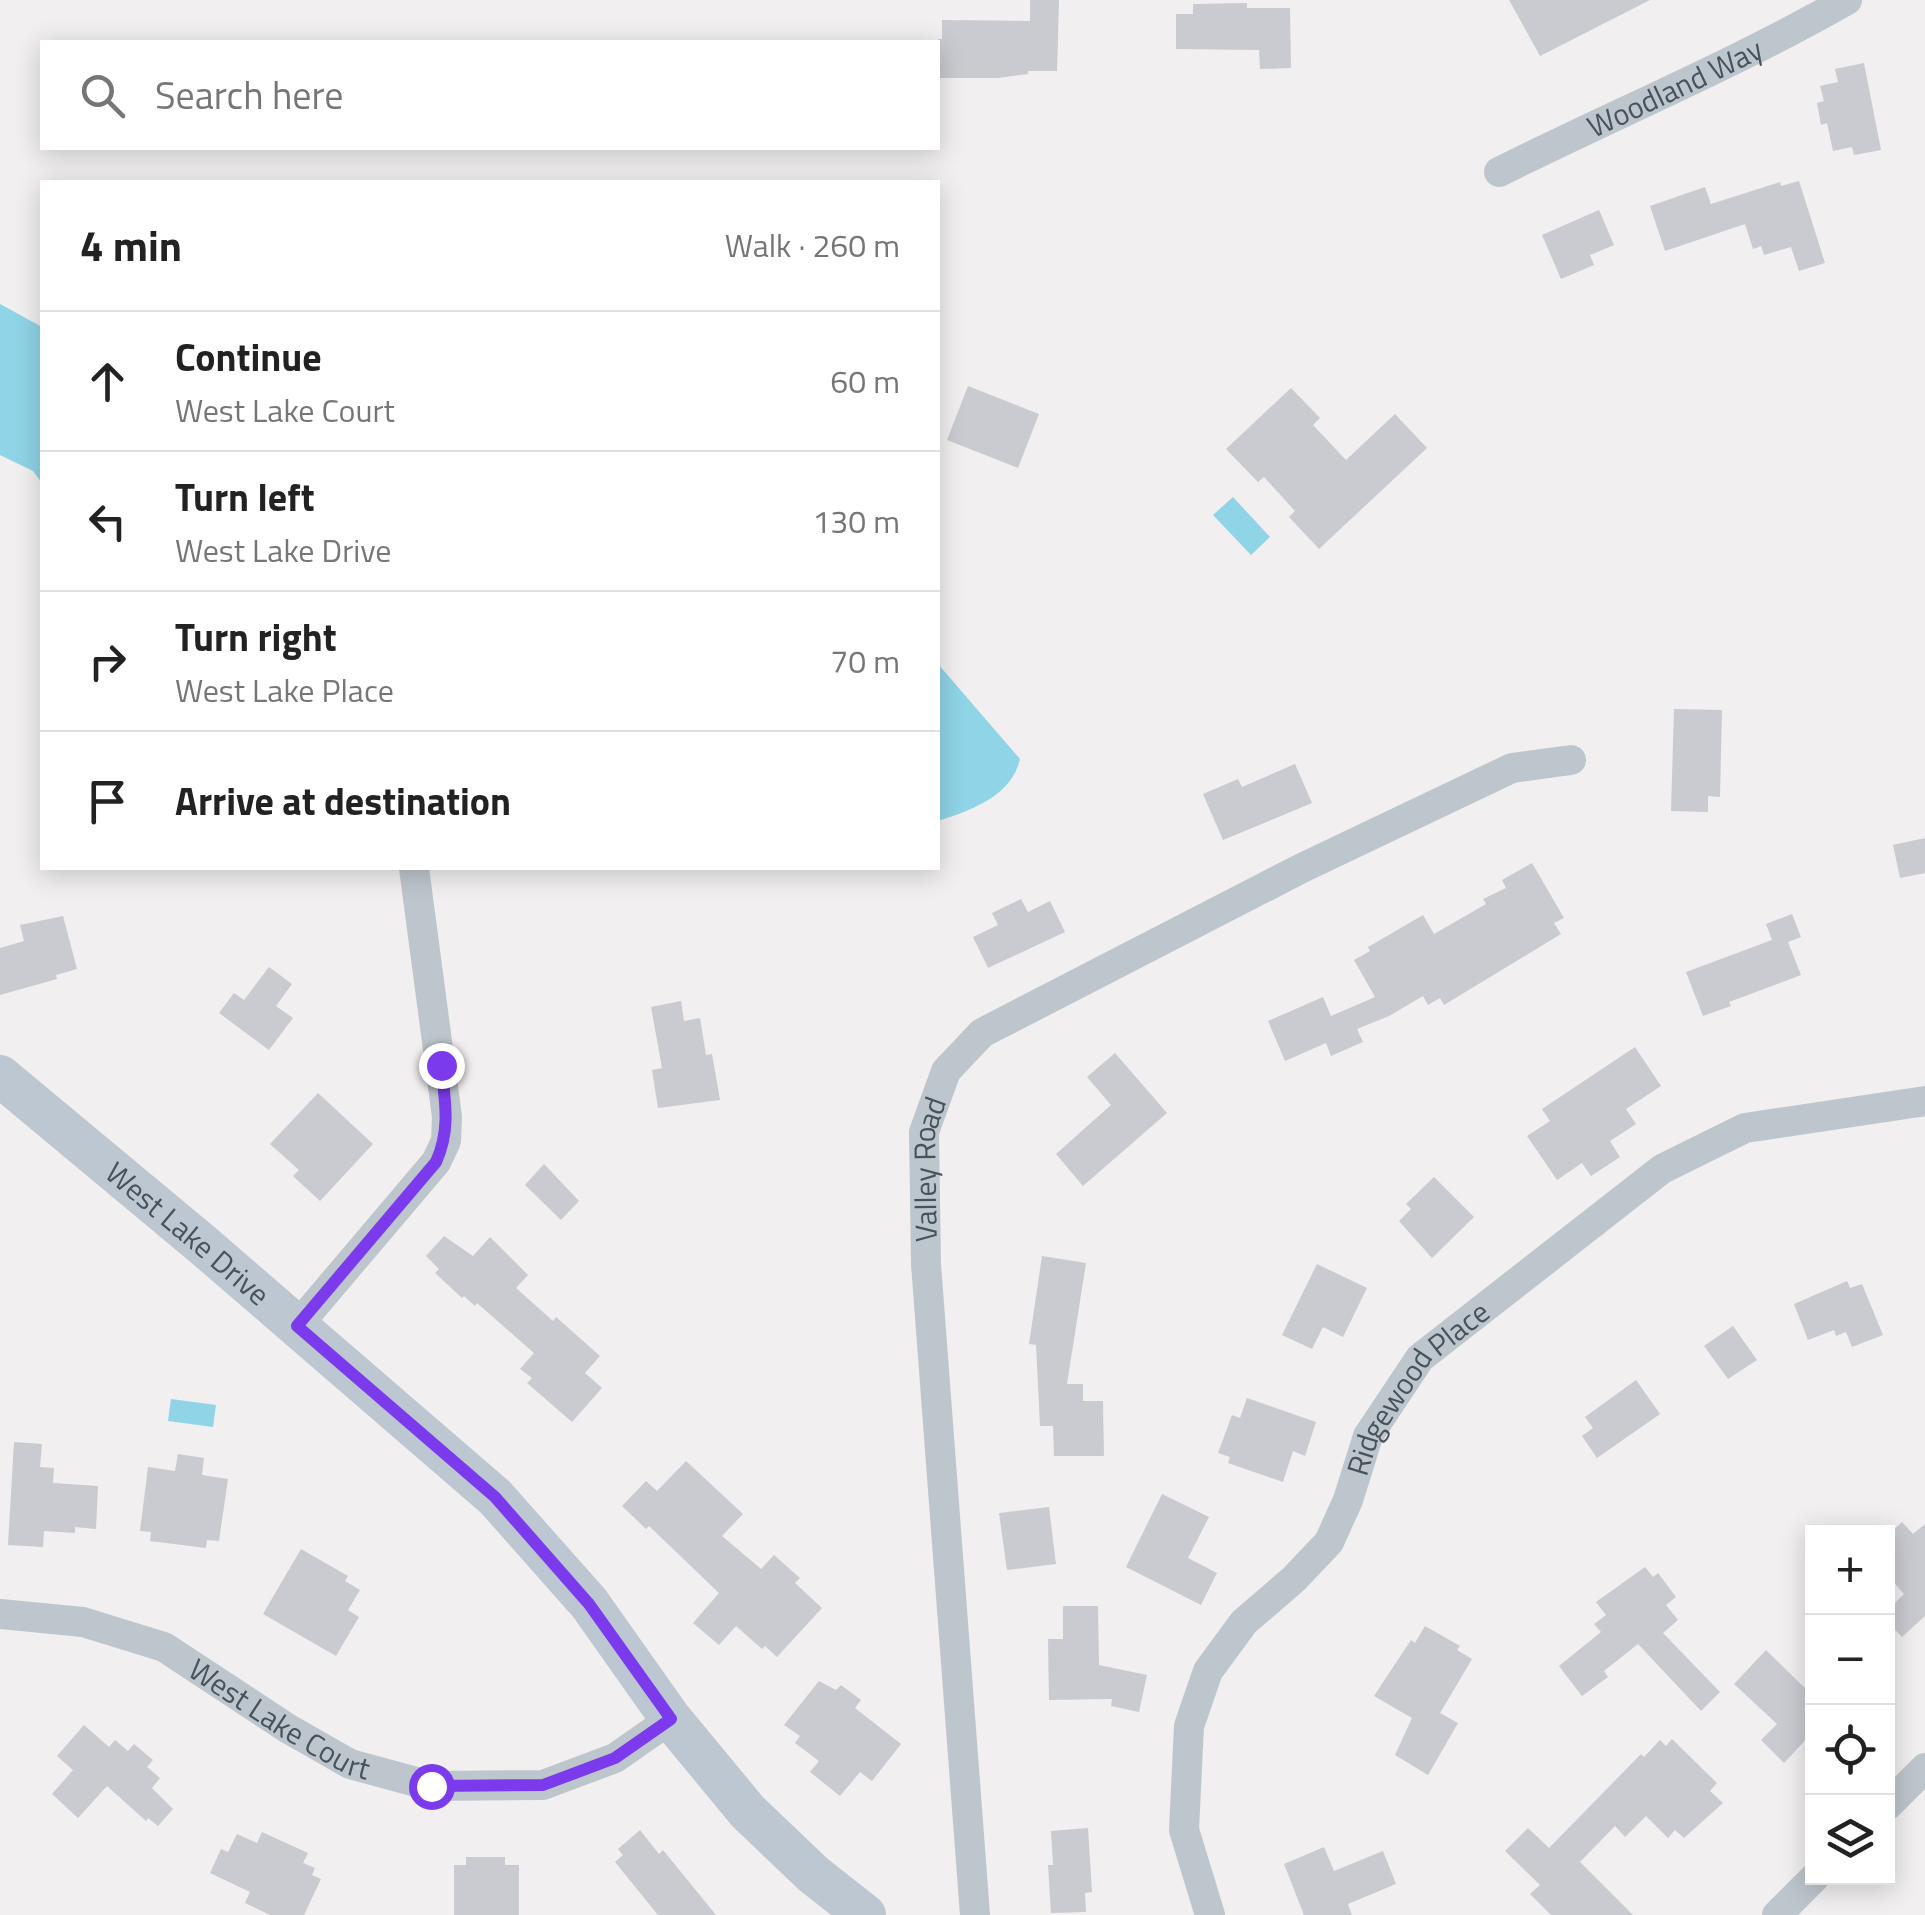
<!DOCTYPE html>
<meta charset="utf-8">
<style>
:root{--surface:#fff;--page:#f6f6f6;--text:#222;--muted:#767676;--line:#e0e0e0}
body{margin:0;font-family:"Titillium Web",sans-serif;background:var(--page);color:var(--text)}
.controls{position:absolute;right:30px;bottom:30px;display:grid;overflow:hidden;border-radius:0px;box-shadow:0 5px 25px #0003}
.controls button{width:90px;height:90px;display:grid;place-items:center;padding:0;border:0;border-bottom:2px solid var(--line);background:var(--surface);color:var(--text);font:50px sans-serif}
.stop{position:absolute;width:30px;height:30px;margin:-22px;border:8px solid #7c3aed;border-radius:50%;background:#fff}
.stop.end{background:#7c3aed;border-color:#fff;box-shadow:0 2px 10px #0008}
.list{margin:0;padding:0;list-style:none}
h2{display:flex;justify-content:space-between;align-items:center;height:130px;margin:0;padding:0 40px;font-size:42px}
h2 small{font-size:32px;font-weight:400;color:var(--muted)}
.list li{display:grid;grid-template-columns:65px 1fr auto;gap:30px;align-items:center;box-sizing:border-box;height:140px;padding:0 40px;border-top:2px solid var(--line)}
.list b{display:block;font-size:38px;white-space:nowrap}
.list p{margin:0;font-size:32px;white-space:nowrap;color:var(--muted)}
.list em{font-size:32px;font-style:normal;color:var(--muted)}
.icon{flex:none;width:55px;height:55px;fill:none;stroke:currentColor;stroke-width:2;stroke-linecap:round;stroke-linejoin:round}
.map{position:relative;flex:none;width:1925px;height:1915px;overflow:hidden}
.search{position:absolute;background:var(--surface);box-shadow:0 5px 25px #0003;left:40px;top:40px;width:900px;height:110px;display:flex;align-items:center;gap:25px;box-sizing:border-box;padding:0 35px;border-radius:0px;color:var(--muted);font-size:38px}
.panel{position:absolute;background:var(--surface);box-shadow:0 5px 25px #0003;left:40px;top:180px;width:900px;height:690px;border-radius:0px}
.map>svg:first-child{display:block}
</style>
<div class="map">
<svg width="1925" height="1915" viewBox="0 0 1925 1915">
<rect width="100%" height="100%" fill="#f1efef"/>
<g fill="#8fd4e7">
<path d="M0 304 42 327V483L33 471 0 455Z"/>
<path d="M1233 497 1270 537 1251 555 1213 515Z"/>
<path d="M938 664 1020 759C1011 797 971 810 938 821Z"/>
<path d="M171 1399 216 1405 213 1427 168 1421Z"/>
</g>
<g fill="#c9cbd1">
<path d="M1030 0H1059L1057 71H1028V74L998 78H938V39H942V20L1030 21Z"/>
<path d="M1509 0H1650L1540 56Z"/>
<path d="M1247 3V8H1290L1291 68 1260 69 1259 50 1176 49V14H1193V4Z"/>
<path d="M1864 63 1881 150 1854 155 1852 147 1833 151 1827 123 1821 125 1817 103 1824 101 1820 86 1838 82 1835 69Z"/>
<path d="M1799 181 1825 263 1799 271 1791 247 1764 255 1761 246 1753 249 1745 224 1665 251 1650 206 1705 187 1711 204 1780 182 1781 186Z"/>
<path d="M1599 210 1614 245 1590 255 1594 265 1561 279 1542 235Z"/>
<path d="M968 386 1039 414 1018 468 947 440Z"/>
<path d="M1291 388 1320 418 1313 425 1346 460 1395 414 1427 448 1319 549 1289 517 1295 511 1264 477 1258 482 1226 449Z"/>
<path d="M1674 709 1722 710 1720 797 1708 796V812L1671 811Z"/>
<path d="M1295 764 1312 803 1223 840 1203 794 1238 779 1242 787Z"/>
<path d="M1925 838V873L1900 878 1893 845Z"/>
<path d="M1532 863 1564 918 1554 923 1561 934 1444 1005 1440 998 1428 1005 1423 996 1389 1016 1357 1029 1363 1042 1331 1056 1326 1043 1285 1061 1268 1021 1323 997 1331 1016 1375 997 1354 960 1370 951 1368 947 1423 915 1434 934 1486 904 1483 899 1506 888 1502 880Z"/>
<path d="M1021 899 1028 912 1050 901 1065 932 988 968 973 937 998 925 992 913Z"/>
<path d="M1792 914 1801 937 1788 942 1801 975 1729 1002 1731 1006 1703 1016 1686 972 1772 940 1766 924Z"/>
<path d="M63 916 77 969 56 975 57 979 0 995V948L24 941 20 925Z"/>
<path d="M269 967 292 984 276 1006 293 1018 269 1050 219 1013 234 993 244 1000Z"/>
<path d="M681 1001 684 1021 700 1018 706 1055 712 1054 720 1100 658 1108 652 1070 662 1068 651 1007Z"/>
<path d="M1635 1047 1661 1086 1626 1109 1636 1124 1610 1141 1620 1157 1591 1176 1582 1163 1557 1180 1527 1136 1550 1121 1542 1109Z"/>
<path d="M1115 1053 1167 1113 1083 1186 1056 1154 1111 1105 1087 1077Z"/>
<path d="M318 1093 373 1144 320 1201 293 1176 299 1170 270 1144Z"/>
<path d="M544 1164 579 1201 561 1220 525 1185Z"/>
<path d="M1434 1177 1474 1217 1432 1258 1399 1221 1411 1209 1406 1204Z"/>
<path d="M444 1236 473 1256 490 1237 528 1275 516 1288 553 1321 556 1317 600 1356 585 1373 602 1388 572 1422 527 1383 532 1378 520 1369 534 1353 477 1303 475 1306 464 1296 462 1298 435 1273 439 1269 426 1256Z"/>
<path d="M1042 1256 1086 1263 1067 1384H1083V1401H1103L1104 1456H1054L1053 1426H1040L1036 1345 1029 1344Z"/>
<path d="M1317 1264 1367 1288 1343 1337 1323 1327 1312 1349 1282 1335Z"/>
<path d="M1847 1281 1850 1288 1862 1284 1883 1335 1852 1347 1846 1332 1836 1336 1834 1330 1808 1340 1794 1304Z"/>
<path d="M1733 1326 1757 1360 1728 1379 1704 1346Z"/>
<path d="M1636 1380 1660 1414 1597 1458 1582 1436 1593 1428 1585 1417Z"/>
<path d="M1247 1398 1316 1422 1305 1456 1293 1451 1283 1482 1228 1463 1230 1457 1218 1453 1232 1415 1240 1418Z"/>
<path d="M14 1442 42 1444 40 1467 54 1468 53 1483 98 1486 96 1529 75 1527V1533L44 1531 43 1547 8 1545Z"/>
<path d="M178 1454 204 1458 202 1475 228 1479 219 1541 207 1540 206 1548 150 1541 151 1532 140 1531 148 1467 175 1471Z"/>
<path d="M686 1461 743 1514 722 1536 761 1569 774 1555 800 1578 795 1583 822 1608 777 1657 765 1646 762 1649 736 1626 719 1645 693 1623 719 1593 649 1526 646 1529 622 1506 646 1481 657 1491Z"/>
<path d="M1162 1494 1209 1517 1188 1558 1217 1573 1201 1605 1126 1567Z"/>
<path d="M1049 1507 1056 1564 1007 1570 999 1513Z"/>
<path d="M1902 1522 1913 1534 1925 1524V1616L1902 1637 1888 1622V1610L1904 1594 1888 1576V1535Z"/>
<path d="M301 1549 348 1576 345 1581 360 1590 348 1610 359 1617 336 1656 263 1614Z"/>
<path d="M1645 1567 1653 1577 1658 1573 1676 1597 1666 1605 1678 1620 1663 1633 1720 1692 1701 1711 1638 1644 1604 1671 1608 1677 1582 1696 1559 1666 1601 1632 1594 1624 1606 1615 1596 1602Z"/>
<path d="M1063 1606H1098L1099 1665 1147 1675 1139 1712 1111 1706 1112 1699 1049 1700 1048 1639H1063Z"/>
<path d="M1425 1626 1460 1646 1457 1650 1472 1659 1440 1713 1458 1723 1428 1775 1395 1755 1412 1718 1374 1696 1411 1640 1415 1643Z"/>
<path d="M1766 1650 1812 1695V1733L1784 1763 1761 1740 1777 1724 1734 1684Z"/>
<path d="M819 1681 836 1690 841 1685 861 1700 855 1708 901 1744 872 1781 860 1772 840 1796 810 1772 819 1761 795 1743 800 1736 784 1725Z"/>
<path d="M84 1725 109 1747 115 1740 128 1751 134 1744 153 1760 147 1767 160 1778 152 1788 173 1809 158 1826 148 1818 146 1821 107 1786 78 1818 52 1794 73 1770 57 1756Z"/>
<path d="M1672 1739 1717 1783 1710 1791 1723 1803 1684 1838 1675 1830 1668 1838 1646 1816 1625 1837 1615 1826 1580 1862 1633 1915H1551L1530 1894 1540 1885 1505 1851 1528 1828 1549 1848 1641 1754 1644 1757 1660 1740 1666 1746Z"/>
<path d="M1088 1828 1092 1892 1085 1893 1086 1912 1051 1913 1048 1865H1053L1051 1831Z"/>
<path d="M640 1830 659 1854 663 1850 716 1915H658L615 1862 623 1855 618 1849Z"/>
<path d="M262 1832 308 1853 303 1863 315 1868 312 1875 321 1879 304 1915H270L245 1903 250 1892 210 1873 221 1849 228 1852 237 1834 257 1843Z"/>
<path d="M1324 1847 1334 1871 1383 1851 1396 1884 1348 1904 1352 1915H1304L1284 1864Z"/>
<path d="M466 1857H505V1865H519V1915H454V1865H466Z"/>
</g>
<g fill="none" stroke-linecap="round" stroke-linejoin="round">
<g stroke="#bec6cd" stroke-width="30">
<path id="s1" d="M1499 172C1615 114 1735 64 1847 0"/>
<path d="M297 1326 436 1162 446 1141 447 1117 414 868"/>
<path id="s2" d="M0 1614 83 1622 164 1647 287 1728 350 1764 431 1786 543 1785 615 1758 671 1719"/>
<path d="M1888 1805 1925 1768"/>
<path id="s3" d="M975 1915 926 1264 924 1132 946 1071 982 1033 1302 868 1512 768 1571 760"/>
<path id="s4" d="M1210 1915 1184 1830 1189 1726 1208 1671 1244 1622 1294 1579 1329 1542 1348 1500 1368 1436 1420 1358 1662 1169 1745 1128 1925 1101"/>
<path d="M1777 1915 1814 1878"/>
</g>
<path stroke="#bdc7d1" stroke-width="42" id="s5" d="M0 1076 203 1245 495 1497 589 1603 671 1719 748 1812 813 1874 865 1915"/>
</g>
<g fill="none" stroke-linecap="round" stroke-linejoin="round">
<path stroke="#7c3aed" stroke-width="12" d="M431 1786 543 1785 615 1758 671 1719 589 1604 495 1497 297 1326 436 1162C451 1129 445 1100 441 1065"/>
</g>
<g text-anchor="middle" dominant-baseline="central" stroke-width="8" stroke-linejoin="round" paint-order="stroke">
<g font-size="30" fill="#48525b" stroke="#fff">
<text stroke="none"><textPath href="#s1" startOffset="195">Woodland Way</textPath></text>
<text stroke="none"><textPath href="#s3" startOffset="748">Valley Road</textPath></text>
<text stroke="none"><textPath href="#s5" startOffset="245">West Lake Drive</textPath></text>
<text stroke="none"><textPath href="#s4" startOffset="610">Ridgewood Place</textPath></text>
<text stroke="none"><textPath href="#s2" startOffset="305">West Lake Court</textPath></text>
</g>
</g>
</svg>
<div class="controls">
<button>+</button>
<button>−</button>
<button><svg class="icon" aria-label="locate" viewBox="0 0 24 24"><circle cx="12" cy="12" r="6"/><path d="M12 2v4M12 18v4M2 12h4M18 12h4"/></svg></button>
<button><svg class="icon" aria-label="layers" viewBox="0 0 24 24"><path d="M12 4l9 5-9 5-9-5zM3 14l9 5 9-5"/></svg></button>
</div>
<div class="stop" style="left:431px;top:1786px"></div>
<div class="stop end" style="left:441px;top:1065px"></div>
<div class="search"><svg class="icon" aria-label="search" viewBox="0 0 24 24"><circle cx="10" cy="10" r="6"/><path d="M15 15l6 6"/></svg>Search here</div>
<section class="panel">
<h2>4 min<small>Walk · 260 m</small></h2>
<ul class="list">
<li><svg class="icon" aria-label="ahead" viewBox="0 0 24 24"><path d="M12 20V5M6 11l6-6 6 6"/></svg><div><b>Continue</b><p>West Lake Court</p></div><em>60 m</em></li>
<li><svg class="icon" aria-label="left" viewBox="0 0 24 24"><path d="M17 20v-9H6M10 6l-5 5 5 5"/></svg><div><b>Turn left</b><p>West Lake Drive</p></div><em>130 m</em></li>
<li><svg class="icon" aria-label="right" viewBox="0 0 24 24"><path d="M7 20v-9h11M14 6l5 5-5 5"/></svg><div><b>Turn right</b><p>West Lake Place</p></div><em>70 m</em></li>
<li><svg class="icon" aria-label="arrive" viewBox="0 0 24 24"><path d="M6 21V4h12l-3 4 3 4H6"/></svg><div><b>Arrive at destination</b></div></li>
</ul>
</section>
</div>
